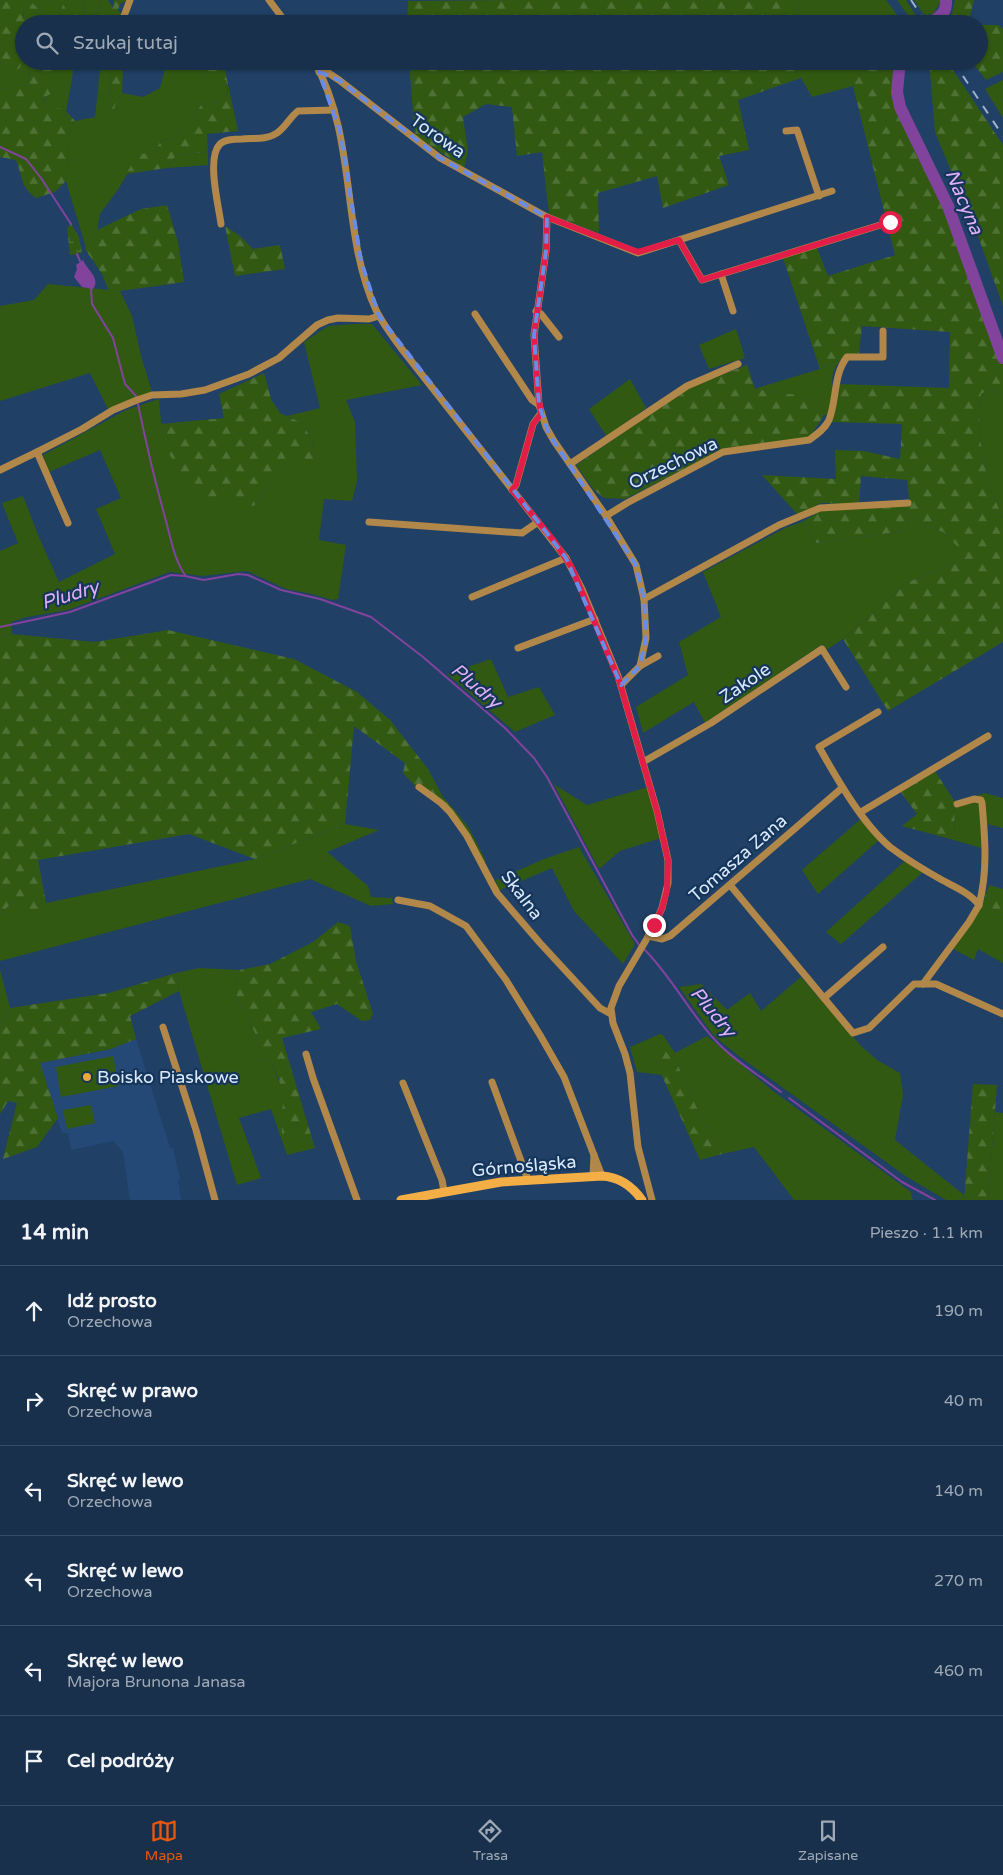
<!DOCTYPE html>
<html lang="pl">
<meta charset="utf-8">
<style>
:root{--surface:#18304c;--page:#213853;--text:#f1f3f6;--muted:#9fa9b5;--line:#364b64;--accent:#ea580c}
body{margin:0;font-family:"Varela Round",sans-serif;background:var(--page);color:var(--text)}
.stop{position:absolute;width:15px;height:15px;margin:-11px;border:4px solid #e11d48;border-radius:50%;background:#fff}
.stop.end{background:#e11d48;border-color:#fff;box-shadow:0 1px 5px #0008}
.list{margin:0;padding:0;list-style:none}
h2{display:flex;justify-content:space-between;align-items:center;height:65px;margin:0;padding:0 20px;font-size:21px}
h2 small{font-size:16px;font-weight:400;color:var(--muted)}
.list li{display:grid;grid-template-columns:32px 1fr auto;gap:15px;align-items:center;box-sizing:border-box;height:90px;padding:0 20px;border-top:1px solid var(--line)}
.list b{display:block;font-size:19px;white-space:nowrap}
.list p{margin:0;font-size:16px;white-space:nowrap;color:var(--muted)}
.list em{font-size:16px;font-style:normal;color:var(--muted)}
.icon{flex:none;width:28px;height:28px;fill:none;stroke:currentColor;stroke-width:2;stroke-linecap:round;stroke-linejoin:round}
.map{position:relative;flex:none;width:1003px;height:1200px;overflow:hidden}
.search{position:absolute;background:var(--surface);box-shadow:0 1px 4px #0004;left:15px;right:15px;top:15px;height:55px;display:flex;align-items:center;gap:12px;box-sizing:border-box;padding:0 18px;border-radius:28px;color:var(--muted);font-size:19px}
.sheet{height:605px;background:var(--surface)}
nav{display:flex;justify-content:space-around;align-items:center;box-sizing:border-box;height:70px;border-top:1px solid var(--line);background:var(--surface);font-size:14px;color:var(--muted)}
nav a{display:grid;justify-items:center;gap:2px}
nav .on{color:var(--accent)}
.map>svg:first-child{display:block}
</style>
<div class="map">
<svg width="1003" height="1200" viewBox="0 0 1003 1200">
<defs>
<pattern id="forest-firs" width="22" height="20" patternUnits="userSpaceOnUse" patternTransform="scale(1.25)"><rect width="22" height="20" fill="#325912"/><path d="M5 1l3.5 6h-7zM16 11l3.5 6h-7z" fill="#4f7135"/></pattern>
<pattern id="wetland-marsh" width="20" height="14" patternUnits="userSpaceOnUse" patternTransform="scale(1.25)"><rect width="20" height="14" fill="#325912"/><path d="M1 5h8M5 5V1M11 12h8M15 12V8" fill="none" stroke="#4f7135"/></pattern>
</defs>
<rect width="100%" height="100%" fill="#204066"/>
<path fill="#254976" d="M136 1039 170 1148H173L180 1179 178 1181 181 1200H130L123 1152 113 1141 71 1150 68 1133H62L40 1063 111 1049Z"/>
<g fill="#325912">
<path d="M29 0H65L58 18 60 24H31L30 18 23 17 24 11H41Z"/>
<path d="M83 0H100C100 9 95 15 87 19L85 24H79C83 17 86 7 83 0Z"/>
<path d="M794 0H886L898 16 890 24H794L798 7Z"/>
<path d="M897 0H906L918 19 913 22Z"/>
<path d="M24 59V61H30L29 85 0 89V62L2 66Z"/>
<path d="M59 61H74L72 79 65 117 62 109 47 108 44 105C46 91 54 79 54 65Z"/>
<path d="M101 61H111L110 119 112 118 116 101 122 93 143 97 160 88 164 73 163 61H203L205 78 226 79C230 100 225 105 204 101 189 121 186 134 161 141L153 153 138 155 119 188 100 214 97 230 86 248 66 181 70 126 75 121 95 117Z"/>
<path d="M787 61H868L853 86 812 97 801 78Z"/>
<path d="M1003 80V118L985 89Z"/>
<path d="M208 152V165L167 168 176 155Z"/>
<path d="M48 284 120 291 132 316 141 356 152 392 108 409 90 373 0 401V306L34 300Z"/>
<path d="M353 324H372L422 385 346 400 355 422 357 481 352 501 324 499 319 540 346 545 338 599 332 600 312 594 286 589 247 571 202 576 170 572 68 610 27 617 11 622 12 634 0 638V551L18 543 2 503 23 496 38 535 59 582 115 554 96 509 121 498 100 450 49 472 43 455 126 410 159 399 162 434 170 455 254 506 286 462H314L312 440 302 423 287 416 320 408 304 342 328 326Z"/>
<path d="M736 329 745 358 709 369 699 345Z"/>
<path d="M842 358C829 374 833 377 832 395 831 402 829 409 827 415H824L823 407 806 394H787L754 389 820 369Z"/>
<path d="M630 379 646 408 607 437 589 409Z"/>
<path d="M991 388 997 394 1003 395V518L988 484 979 431 981 394Z"/>
<path d="M909 512 923 525 943 532 968 556 948 567 908 582 843 639 826 650 823 644 705 723 694 702 643 733 636 707 688 675 679 642 721 617 703 572 785 528 802 522 816 543 905 531Z"/>
<path d="M491 659 508 697 539 687 555 715 515 732 447 674Z"/>
<path d="M551 779 555 785 587 805 648 787 661 838 620 851 599 869Z"/>
<path d="M985 793 1003 798V828L983 823 981 848 954 840 955 802Z"/>
<path d="M457 813 469 828 486 861 484 863 455 817Z"/>
<path d="M862 818 879 840 818 894 802 870Z"/>
<path d="M345 824 379 830 327 852 368 886 371 897 392 898 393 904 371 906 310 879 0 961V914L17 898 37 914 46 903 255 859Z"/>
<path d="M579 847 635 944 623 964 574 911 552 868 498 891 496 880 544 859Z"/>
<path d="M906 860 923 872 841 944 826 932Z"/>
<path d="M983 903 1003 915V963L978 949 974 960 953 949Z"/>
<path d="M199 968 240 970 234 984 237 998 258 1039 259 1058 271 1061C277 1075 283 1090 283 1105 282 1115 281 1124 282 1134L297 1122 299 1139 314 1145 315 1148 287 1155 271 1109 239 1118 261 1178 237 1185 179 991 176 973Z"/>
<path d="M0 970 10 1008 0 1025Z"/>
<path d="M801 977 861 1046 877 1060 900 1073 903 1094 895 1140 964 1195V1200H946L907 1177 740 1057 714 1036 679 987 701 984 727 1010 750 993 761 1011Z"/>
<path d="M660 1034 663 1035 675 1053 707 1036 773 1091 911 1192 912 1199 914 1200H794L754 1147 722 1154 706 1128 676 1061 654 1059 663 1075 637 1072 630 1047Z"/>
<path d="M113 1056 119 1086 61 1097 56 1067Z"/>
<path d="M91 1105 95 1123 67 1129 63 1110Z"/>
<path d="M995 1112 1003 1113V1200H988Z"/>
</g>
<g fill="url(#forest-firs)">
<path d="M0 0H29L42 12 24 11 23 14V17L30 18 31 24H24V59L19 69 9 71 2 66 0 62Z"/>
<path d="M65 0H83L84 2 83 18 79 24H60L58 18Z"/>
<path d="M100 0H108L113 8 114 0H128L120 4 118 10 122 14C116 28 98 24 85 24L87 19C95 15 100 9 100 0Z"/>
<path d="M518 0H794L798 7 794 24H407L408 1Z"/>
<path d="M914 0H941V1L933 14 924 15Z"/>
<path d="M955 0H974L968 24H950Z"/>
<path d="M979 25H998L1003 29V72L986 80 971 61H979Z"/>
<path d="M30 61H59L54 65 56 91 45 97 44 105 47 108 50 101H53L56 108 62 109 65 117 66 111 75 121 70 126 66 181 55 192 36 198C21 188 22 175 16 160L0 157V89C8 89 12 83 22 82L25 86 29 85Z"/>
<path d="M111 61H121L123 71 122 93 116 101 112 119H110Z"/>
<path d="M203 61H223L238 131 207 134 208 152 176 155 167 168 126 174 138 154 153 153 161 141C186 134 189 121 204 101L210 100 216 103C230 96 229 94 226 80L205 78Z"/>
<path d="M409 61H787L801 78 738 100 749 150 719 156 729 185 663 208 657 176 598 193 599 233 549 214 542 152 517 156 512 107 486 104 463 117 468 151 464 168 415 135Z"/>
<path d="M868 61H897L894 91 897 105 945 205 1003 364V395L997 394 991 388 981 394 979 431 988 484 1003 518V642L888 711 843 639 908 582 948 567 967 556 943 532 923 525 909 512 905 531 816 543 802 522 822 510 910 505 907 480 861 476 859 505 821 503 798 515 762 475 836 479 835 450 864 451 900 459 902 424 831 422 839 384 949 388 950 332 862 326 859 353 842 358 820 369 783 258 817 248 828 276 895 255 853 86Z"/>
<path d="M929 61H947L1003 145V306L978 236 935 132Z"/>
<path d="M167 205 178 242 184 282 120 291H109L102 274 85 249 97 230 141 209Z"/>
<path d="M225 226 240 236 253 249 280 245 285 269 235 276Z"/>
<path d="M747 365 755 389 787 394H806L823 407 824 415 813 432 807 438 723 449 625 499 604 498 594 490 576 465 690 387Z"/>
<path d="M264 373 271 399 280 413 302 423 312 440 314 462H286L254 506 195 494C181 472 162 451 161 424L224 418 219 394Z"/>
<path d="M168 630 294 659 357 692 390 720 428 769 443 797 457 813 455 817 441 801 419 783 415 786 403 773 405 763 354 726 345 824 255 859 189 834 38 860 46 903 37 915 17 898 0 914V638L12 634 95 642Z"/>
<path d="M935 771 955 802 954 840 902 826 917 814 900 791Z"/>
<path d="M989 885 1003 889V915L983 903Z"/>
<path d="M338 922 350 926 356 961 373 1014 370 1020 362 1021 337 1004 311 1012 321 1029 282 1038 314 1145 299 1139 297 1122 282 1135 281 1115 283 1104 279 1079 271 1061 259 1058 258 1039 237 998 234 984 240 970 270 964 313 942Z"/>
<path d="M176 973 179 991 130 1016 136 1039 111 1049 40 1063 58 1118 37 1147 3 1159 17 1103 8 1101 0 1114V1025L10 1008 109 993Z"/>
<path d="M659 1045 676 1061 706 1128 722 1154 700 1160 654 1058Z"/>
<path d="M973 1084 997 1085 988 1200H964Z"/>
</g>
<path fill="url(#wetland-marsh)" d="M71 224 79 237 82 253 70 255 67 228Z"/>
<path fill="#82439d" d="M83 260C87 270 101 278 93 289L82 287 74 277 77 269 76 265Z"/>
<g fill="none" stroke-linecap="round" stroke-linejoin="round">
<g stroke="#82439d" stroke-width="2">
<path d="M0 147 26 159 41 178 71 224"/>
<path d="M77 254 80 261"/>
<path d="M91 289 92 304 113 338 125 384 137 397"/>
<path d="M138 404C146 443 155 482 166 521 171 539 174 559 185 575"/>
<path d="M0 627 70 612 171 575 185 576 204 580 238 574 248 575 281 590 320 599 371 617 423 657 505 728 534 758 547 777 632 935 640 946"/>
<path d="M644 949C671 976 689 1012 715 1040 733 1060 759 1075 781 1092"/>
<path d="M789 1098 902 1182 935 1200"/>
</g>
<g stroke="#82439d" stroke-width="12">
<path d="M929 24C939 17 947 14 946 0"/>
<path d="M900 61 897 92 900 107 948 206 1003 358"/>
</g>
<g stroke="#b2874a" stroke-width="7">
<path d="M269 0 287 24"/>
<path d="M121 24 130 0"/>
<path d="M314 61C358 139 340 232 376 310 383 324 392 336 401 348L566 558 582 589 618 676 657 811 668 860V883L662 908 652 930 619 986 611 1008 613 1023 625 1054 630 1073 638 1147 652 1200"/>
<path d="M385 61 404 64"/>
<path d="M319 72H327L339 80 440 158 547 217 638 253 832 191"/>
<path d="M786 131 797 130 819 196"/>
<path d="M547 217 546 251 534 335 539 405 546 427 554 441 606 516 636 565 644 599 646 638 640 666 621 685"/>
<path d="M221 224C219 207 206 158 220 144 225 139 235 139 242 139 253 138 267 140 277 133 285 128 290 117 298 111L334 110"/>
<path d="M679 240 702 280 890 222"/>
<path d="M721 274 733 311"/>
<path d="M536 311 541 314 559 337"/>
<path d="M475 314 532 400 539 405"/>
<path d="M37 452 68 523"/>
<path d="M570 464 687 386 738 364"/>
<path d="M0 470 37 452 82 429 113 410 137 400 152 395 181 394 205 390 249 374 279 358 317 325 328 320 338 318 369 319 379 316"/>
<path d="M512 490 516 485 533 424 541 413"/>
<path d="M606 516 627 503 723 452 809 440C816 435 825 429 829 420 837 400 833 375 847 357H883V331"/>
<path d="M369 522 522 533 538 522"/>
<path d="M472 597 566 558"/>
<path d="M644 599 779 525 820 508 908 503"/>
<path d="M518 648 595 619"/>
<path d="M640 666 658 656"/>
<path d="M878 712 819 747C837 779 862 823 890 847 906 859 924 870 942 880 955 887 970 893 979 905L969 922 923 984"/>
<path d="M643 762 711 723 822 649 846 687"/>
<path d="M419 787 441 803 450 812 467 836 497 893 540 943 600 1008 611 1014"/>
<path d="M957 804 974 799 981 800 982 803C985 838 988 871 979 905"/>
<path d="M861 812 988 736"/>
<path d="M730 885 853 1033 869 1028 914 984H936L1003 1014"/>
<path d="M398 900 430 906 466 926 506 980 540 1035 564 1077 602 1176"/>
<path d="M648 936 662 939 670 936 842 788"/>
<path d="M824 998 883 947"/>
<path d="M163 1027 196 1130 215 1200"/>
<path d="M306 1054 313 1078 357 1200"/>
<path d="M492 1082 528 1180"/>
<path d="M403 1083 442 1180 444 1191"/>
<path d="M593 1176 594 1155"/>
</g>
<path stroke="#f3ae45" stroke-width="9" d="M401 1200 501 1182 602 1176C619 1177 632 1186 642 1200"/>
<g stroke="#9eb2cb" stroke-width="2" stroke-dasharray="9 9" stroke-linecap="butt">
<path d="M911 0 927 24"/>
<path d="M953 61 1003 136"/>
</g>
</g>
<g fill="none" stroke-linecap="round" stroke-linejoin="round">
<path stroke="#e11d48" stroke-width="6" d="M654 925 662 908 667 890 668 860 657 811 619 680 572 568 554 541 512 490 516 485 533 424 541 414 538 394 534 335 546 251 547 217 638 252 679 240 702 280 890 222"/>
</g>
<path fill="none" stroke="#698ce6" stroke-width="4" stroke-dasharray="10 6" stroke-linejoin="round" d="M319 72 339 80 440 158 547 217 546 251 534 335 539 405 549 434 636 565 644 599 646 638 640 666 621 685 566 558 379 316 361 261 340 131Z"/>
<circle fill="#eda83b" stroke="#15355a" stroke-width="2" cx="87" cy="1077" r="5"/>
<g text-anchor="middle" dominant-baseline="central" stroke-width="4.5" stroke-linejoin="round" paint-order="stroke">
<g font-size="18" fill="#dae9fc" stroke="#15355a">
<text transform="translate(438 136) rotate(35)">Torowa</text>
<text transform="translate(673 463) rotate(-26)">Orzechowa</text>
<text transform="translate(745 683) rotate(-34)">Zakole</text>
<text transform="translate(738 858) rotate(-41)">Tomasza Zana</text>
<text transform="translate(522 895) rotate(53)">Skalna</text>
<text transform="translate(524 1166) rotate(-5)">Górnośląska</text>
</g>
<g font-size="18" fill="#dae9fc" stroke="#15355a" text-anchor="start">
<text x="97" y="1077">Boisko Piaskowe</text>
</g>
<g font-size="19" font-style="italic" fill="#dfb0f6" stroke="#15355a">
<text transform="translate(964 202) rotate(67)">Nacyna</text>
<text transform="translate(70 595) rotate(-17)">Pludry</text>
<text transform="translate(476 686) rotate(40)">Pludry</text>
<text transform="translate(713 1012) rotate(50)">Pludry</text>
</g>
</g>
</svg>
<div class="stop" style="left:890px;top:222px"></div>
<div class="stop end" style="left:654px;top:925px"></div>
<div class="search"><svg class="icon" aria-label="search" viewBox="0 0 24 24"><circle cx="10" cy="10" r="6"/><path d="M15 15l6 6"/></svg>Szukaj tutaj</div>
</div>
<section class="sheet">
<h2>14 min<small>Pieszo · 1.1 km</small></h2>
<ul class="list">
<li><svg class="icon" aria-label="ahead" viewBox="0 0 24 24"><path d="M12 20V5M6 11l6-6 6 6"/></svg><div><b>Idź prosto</b><p>Orzechowa</p></div><em>190 m</em></li>
<li><svg class="icon" aria-label="right" viewBox="0 0 24 24"><path d="M7 20v-9h11M14 6l5 5-5 5"/></svg><div><b>Skręć w prawo</b><p>Orzechowa</p></div><em>40 m</em></li>
<li><svg class="icon" aria-label="left" viewBox="0 0 24 24"><path d="M17 20v-9H6M10 6l-5 5 5 5"/></svg><div><b>Skręć w lewo</b><p>Orzechowa</p></div><em>140 m</em></li>
<li><svg class="icon" aria-label="left" viewBox="0 0 24 24"><path d="M17 20v-9H6M10 6l-5 5 5 5"/></svg><div><b>Skręć w lewo</b><p>Orzechowa</p></div><em>270 m</em></li>
<li><svg class="icon" aria-label="left" viewBox="0 0 24 24"><path d="M17 20v-9H6M10 6l-5 5 5 5"/></svg><div><b>Skręć w lewo</b><p>Majora Brunona Janasa</p></div><em>460 m</em></li>
<li><svg class="icon" aria-label="arrive" viewBox="0 0 24 24"><path d="M6 21V4h12l-3 4 3 4H6"/></svg><div><b>Cel podróży</b></div></li>
</ul>
</section>
<nav>
<a class="on"><svg class="icon" aria-label="map" viewBox="0 0 24 24"><path d="M3 6l6-2 6 2 6-2v14l-6 2-6-2-6 2zM9 4v14M15 6v14"/></svg>Mapa</a>
<a><svg class="icon" aria-label="directions" viewBox="0 0 24 24"><path d="M12 3l9 9-9 9-9-9zM9 14v-3h6M13 9l2 2-2 2"/></svg>Trasa</a>
<a><svg class="icon" aria-label="saved" viewBox="0 0 24 24"><path d="M7 4h10v16l-5-4-5 4z"/></svg>Zapisane</a>
</nav>
